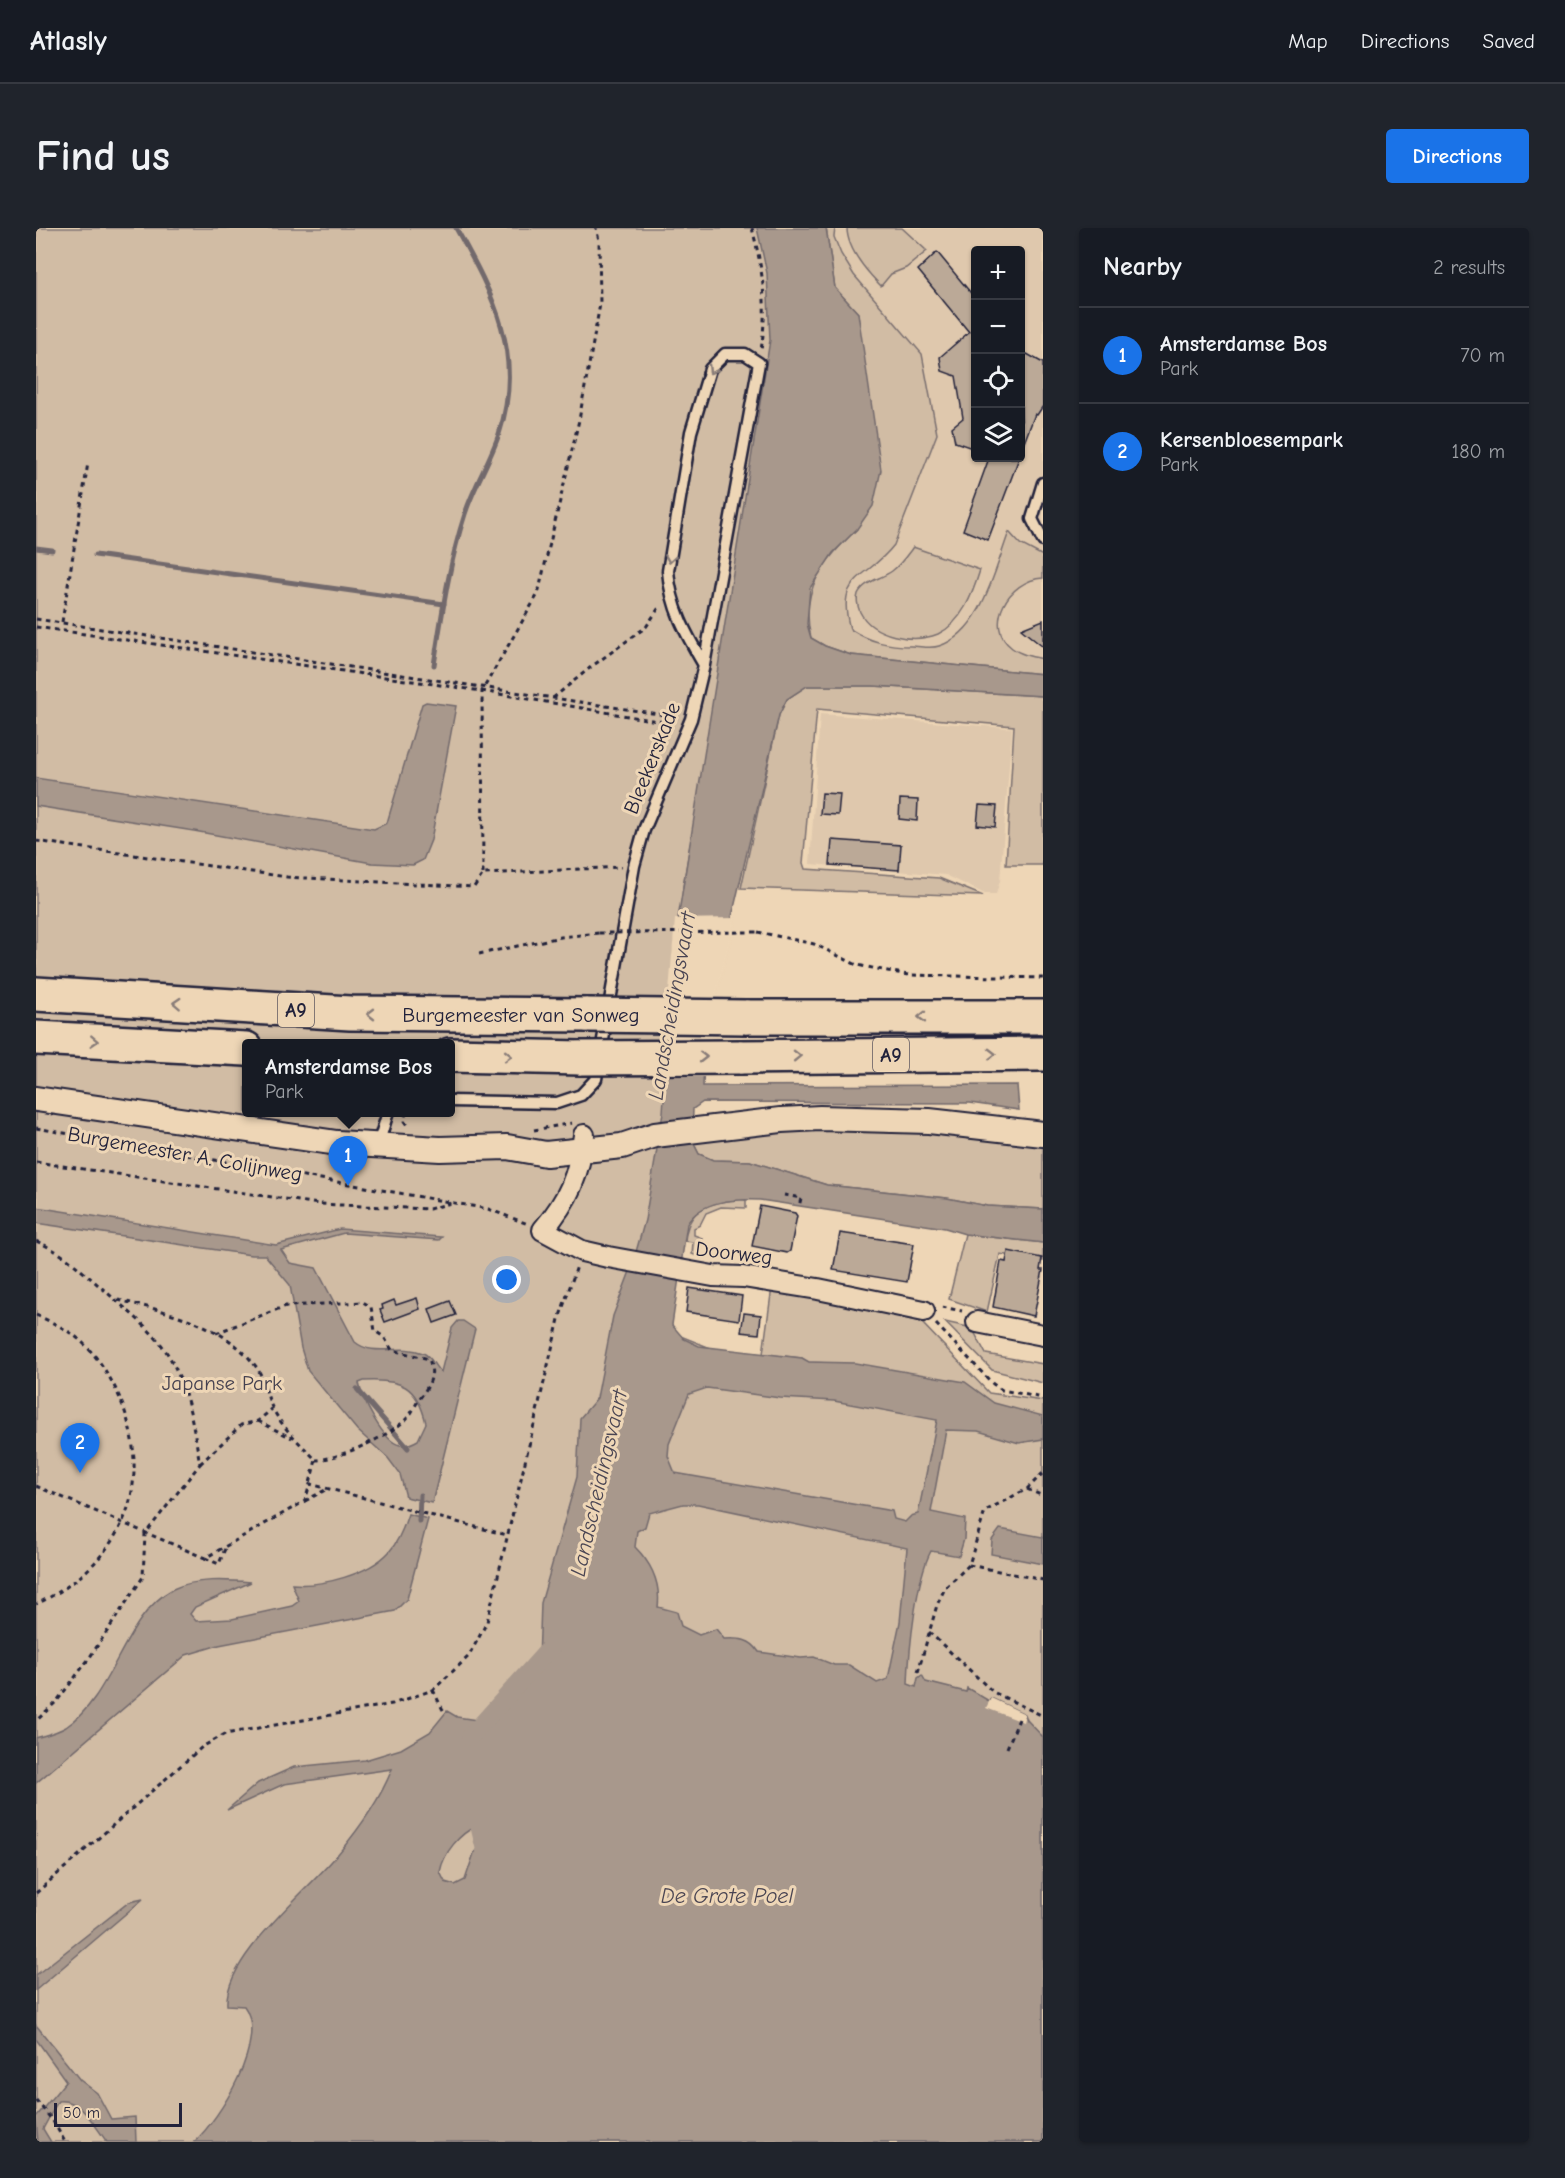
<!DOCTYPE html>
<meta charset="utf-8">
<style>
:root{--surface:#171b24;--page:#20242c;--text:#f1f3f6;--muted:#9ea1a6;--line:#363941;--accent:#1a73e8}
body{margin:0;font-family:"Comic Neue",sans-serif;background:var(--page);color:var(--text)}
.controls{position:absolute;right:18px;top:18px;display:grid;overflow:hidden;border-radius:6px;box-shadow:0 2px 4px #0004}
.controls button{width:54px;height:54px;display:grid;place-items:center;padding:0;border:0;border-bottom:2px solid var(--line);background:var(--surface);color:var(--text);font:30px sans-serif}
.scale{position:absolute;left:18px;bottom:15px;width:128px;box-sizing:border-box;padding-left:6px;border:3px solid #22223b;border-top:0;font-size:16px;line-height:21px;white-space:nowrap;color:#22223b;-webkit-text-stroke:4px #eed6b6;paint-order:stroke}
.you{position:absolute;left:471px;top:1052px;width:21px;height:21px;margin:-15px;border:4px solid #fff;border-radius:50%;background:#1a73e8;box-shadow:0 0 0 9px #1a73e833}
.badge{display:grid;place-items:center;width:39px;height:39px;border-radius:50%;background:var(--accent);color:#fff;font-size:20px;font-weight:700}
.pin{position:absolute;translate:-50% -50px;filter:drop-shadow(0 2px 3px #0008)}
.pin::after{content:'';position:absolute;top:32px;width:21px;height:18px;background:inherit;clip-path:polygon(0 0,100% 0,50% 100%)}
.popup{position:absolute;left:206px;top:811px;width:213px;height:78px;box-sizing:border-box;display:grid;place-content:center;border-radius:6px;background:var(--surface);filter:drop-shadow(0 2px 4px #0005);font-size:20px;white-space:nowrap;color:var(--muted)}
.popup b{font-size:22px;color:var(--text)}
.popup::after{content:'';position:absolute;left:50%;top:100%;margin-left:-12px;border:12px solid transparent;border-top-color:var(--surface)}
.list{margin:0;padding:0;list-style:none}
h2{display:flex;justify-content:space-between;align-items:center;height:78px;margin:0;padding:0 24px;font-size:26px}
h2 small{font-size:20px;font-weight:400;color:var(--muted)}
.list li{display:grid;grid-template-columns:39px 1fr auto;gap:18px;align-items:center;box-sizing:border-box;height:96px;padding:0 24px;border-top:2px solid var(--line)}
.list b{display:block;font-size:22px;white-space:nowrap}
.list p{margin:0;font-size:20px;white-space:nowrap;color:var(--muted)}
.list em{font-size:20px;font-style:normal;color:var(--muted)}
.icon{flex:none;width:33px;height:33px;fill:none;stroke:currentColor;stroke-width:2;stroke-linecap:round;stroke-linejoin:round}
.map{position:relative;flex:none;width:1007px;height:1914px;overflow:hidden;border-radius:6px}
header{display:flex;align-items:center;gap:36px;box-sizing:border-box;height:84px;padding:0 30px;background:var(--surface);border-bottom:2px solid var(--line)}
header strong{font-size:28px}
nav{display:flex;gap:33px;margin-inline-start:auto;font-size:21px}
.intro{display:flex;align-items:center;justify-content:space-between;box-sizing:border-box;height:144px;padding:0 36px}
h1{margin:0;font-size:42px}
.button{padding:15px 27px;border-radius:6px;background:var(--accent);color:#fff;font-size:21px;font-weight:700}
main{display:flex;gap:36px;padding:0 36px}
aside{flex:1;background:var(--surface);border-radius:6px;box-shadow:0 2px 4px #0004}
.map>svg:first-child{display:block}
</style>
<header>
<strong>Atlasly</strong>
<nav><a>Map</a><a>Directions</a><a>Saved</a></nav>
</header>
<div class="intro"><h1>Find us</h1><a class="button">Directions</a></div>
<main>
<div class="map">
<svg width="1007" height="1914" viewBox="0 0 1007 1914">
<rect width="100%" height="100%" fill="#eed6b6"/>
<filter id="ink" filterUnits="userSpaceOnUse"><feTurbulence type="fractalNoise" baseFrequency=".0167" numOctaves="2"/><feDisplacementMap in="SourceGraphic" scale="12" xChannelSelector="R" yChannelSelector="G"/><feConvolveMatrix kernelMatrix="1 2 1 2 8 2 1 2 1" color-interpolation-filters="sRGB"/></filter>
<g filter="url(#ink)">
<g fill="#dfc8ad" fill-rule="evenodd">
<path d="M770 0H1007V453L806 432ZM939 22H984V230H939Z"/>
<path d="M784 486 976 500 964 653 960 666H949L910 647 774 636Z"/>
</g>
<g fill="#d1bca4" stroke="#7a6f70" stroke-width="1.5" fill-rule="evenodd">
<path d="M0 0H728L749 67 691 497 654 617 647 658 630 919 617 998 637 1105 682 1123 940 1163C883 1148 832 1136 772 1134L766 1130 727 1126 736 1059 872 1086V1091L886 1095 953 1165 1007 1173V1914H0ZM210 816H414V884H210Z"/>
<path d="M790 0H799L798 9 805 26 818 47 886 126 901 206 858 317C830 353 799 347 814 401 834 414 852 418 875 418 884 418 895 421 903 418 946 404 959 341 973 304L984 316 1007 328V350C972 352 947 398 976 420 985 427 997 429 1007 431V446L815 427 789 418 775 410C763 361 788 333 821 301L822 85 799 60Z"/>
<path d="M811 0H866L891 23 870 40 855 46 845 58C831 44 811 21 811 0Z"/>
<path d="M877 319 944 342C937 365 926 395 902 406 877 416 836 408 824 384 822 379 820 372 822 366 828 353 845 351 856 343 864 337 871 327 877 319Z"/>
<path d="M770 458H837L1007 468V637H970L978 498 781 481 767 635 769 641 903 650 947 668 705 660 743 487 751 471Z"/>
<path d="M760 900H867L1007 915V981L951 978 911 970 791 957 714 933 677 932 663 926 656 912Z"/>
<path d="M702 971 710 972V980L685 979 670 985 664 997 658 1000V1007L666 1010 664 1029 656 1026 657 1014 649 1013C652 979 672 976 702 971Z"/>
<path d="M929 1006 1007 1015V1033L964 1026 951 1084 913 1071Z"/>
<path d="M909 1094 936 1100 950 1126 1007 1136V1155L956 1142Z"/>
</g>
<g fill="#a8988c" stroke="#72696c" stroke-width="1.5" fill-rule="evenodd">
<path d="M721 0H790L799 60 822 85 845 242 837 278 821 301 797 325 774 360 771 396 775 410 789 418 815 427 1007 446V468L837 458H771L751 471 743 487 677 770 668 829 667 858 981 857 983 882 934 875 667 874 657 881 656 912 663 926 677 932 714 933 791 957 911 970 951 978 1007 981V1015L929 1006 909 1000 724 972C699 971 665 972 651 996L636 1097 648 1111 663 1118 766 1130 773 1134 819 1135 929 1154 958 1175 1007 1188V1211L983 1215 942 1203 910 1202 895 1284 929 1291 928 1311 923 1328 895 1323C880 1351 873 1422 872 1456L880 1459 882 1450 886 1447 890 1454 930 1464 931 1460 953 1473 955 1470 989 1486 991 1492 1007 1509V1914H158C184 1891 233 1811 208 1778L191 1777C188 1729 273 1662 302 1626 323 1601 344 1572 356 1541L248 1556 191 1582 222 1555 258 1539 329 1532 365 1521 394 1504 411 1483 421 1489 441 1492 455 1490 492 1455 503 1433 505 1375 541 1249 544 1190 561 1170 577 1088 596 1038 609 992 627 885 638 716 734 112 731 45ZM671 1160 744 1170 798 1173 901 1192 882 1286 875 1288 869 1294 858 1291 856 1283 639 1245 632 1228 633 1216 653 1166ZM647 1276H662L871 1320 864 1394 852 1451 841 1455 813 1437H798L778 1429 765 1430 723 1424C715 1411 703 1410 688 1411L680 1401 663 1407 645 1398 641 1384 622 1379C625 1355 616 1336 599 1319L601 1303 609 1299 613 1285ZM442 1597 450 1604 451 1615 438 1625 429 1652 419 1657 409 1654 404 1644C408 1624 423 1606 442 1597Z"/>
<path d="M390 474 420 478 395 612 387 632 377 637 336 635 158 603 0 578V550L338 601 351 595 386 476Z"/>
<path d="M0 979 240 1017 304 1001 406 1009 403 1012 308 1005 245 1022 254 1035 280 1040 319 1114C338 1130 364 1115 387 1125 397 1129 398 1140 405 1144L416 1100 422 1093H427L439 1101 396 1275 370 1269 364 1246 352 1230 321 1202 272 1143 265 1120 254 1057 229 1027H215L0 995ZM328 1153C365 1151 381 1157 390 1195L382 1212C377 1215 370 1218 364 1217 347 1214 326 1171 323 1155Z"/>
<path d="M372 1286 392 1291 371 1371 359 1383 183 1417 150 1427 0 1555V1510C10 1507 22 1504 30 1499 78 1467 87 1388 137 1361 159 1350 191 1352 215 1354L159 1379 154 1386 160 1393 196 1391 256 1378 263 1373 256 1356C286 1359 333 1346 353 1324 363 1313 368 1299 372 1286Z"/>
<path d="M964 1301 1007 1309V1336L955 1326 956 1312Z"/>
<path d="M107 1671 0 1762V1747L93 1674Z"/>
<path d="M0 1797 44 1852 61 1865 75 1891 99 1889 100 1914H71C58 1897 45 1870 22 1873L7 1901 15 1914H2L0 1889 30 1853 0 1811Z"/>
</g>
<g fill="#eed6b6">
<path d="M700 690 680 770 670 849H626L639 691Z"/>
<path d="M955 1470 989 1486 987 1494 950 1480Z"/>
</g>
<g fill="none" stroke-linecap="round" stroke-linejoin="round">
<g stroke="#72696c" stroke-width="5">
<path d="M0 320 16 322"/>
<path d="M59 327 408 376"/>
<path d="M398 437C406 386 413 335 429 286 438 258 454 233 463 206 489 127 458 68 420 0"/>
<path d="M321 1161 372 1220"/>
<path d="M383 1293 384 1267"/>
</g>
<g stroke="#a8988c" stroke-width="18">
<path d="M434 1509 520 1413"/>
<path d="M438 1576 454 1643"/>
</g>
</g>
<g fill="#bba997" stroke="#22223b" stroke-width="1.5">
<path d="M901 24 939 70V221L919 214 916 199 927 190 920 148 906 143 904 129 933 104 882 42Z"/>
<path d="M991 126 1007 135V178L1001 187 999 186 986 220 984 132Z"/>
<path d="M953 230H983L952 312 927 302Z"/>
<path d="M1007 392V419L985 401Z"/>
<path d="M786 565 804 566 802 587 784 586Z"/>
<path d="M864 571 882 572 881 593 863 591Z"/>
<path d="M943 577 961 578 959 599 941 597Z"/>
<path d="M796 612 865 617 863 642 794 637Z"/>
<path d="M724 978 759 985 761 988 754 1023 751 1025 716 1018Z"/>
<path d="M804 1005 878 1016 871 1054 797 1042Z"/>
<path d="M972 1023 1006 1030 1004 1042H1007L998 1088 957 1079 965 1033 970 1034Z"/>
<path d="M653 1060 706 1068 703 1092 650 1084Z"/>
<path d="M381 1070 384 1081 349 1094 344 1082 347 1081 346 1077 358 1072 360 1077Z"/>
<path d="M414 1073 420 1087 398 1095 393 1081Z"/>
<path d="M708 1085 725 1087 723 1106 705 1104Z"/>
</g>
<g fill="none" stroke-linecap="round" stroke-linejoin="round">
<g stroke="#22223b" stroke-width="15">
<g id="service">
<path d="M1007 255 996 291 1007 313"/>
<path d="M414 873 521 875 545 867 560 851 598 638 608 602 655 491 668 437 723 135 709 126H689L674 141 655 204 632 343C635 380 650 406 668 437"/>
<path d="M342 917 352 884"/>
</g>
</g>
<g stroke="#22223b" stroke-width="24">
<g id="minor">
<path d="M548 907C543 947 533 971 507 1002L546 1023 572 1029 677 1048 707 1049 782 1061 888 1083"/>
<path d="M941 1094 1007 1107"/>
</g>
</g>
<g stroke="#22223b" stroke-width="28">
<path id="tertiary" d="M0 871 301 915 404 921 471 919 510 926 586 918 619 907 745 892 784 890 893 893 1007 906"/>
</g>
<g stroke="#22223b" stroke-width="38">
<g id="motorway">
<path d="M0 766 314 785 552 787"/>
<path d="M709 789H1007"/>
<path d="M0 810 210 821"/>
<path d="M414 827 545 830"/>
<path d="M703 829 1007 826"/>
</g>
</g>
<g stroke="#22223b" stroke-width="3" stroke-dasharray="4.5 4.5" stroke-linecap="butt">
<path d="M716 0C727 42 732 78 725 122"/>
<path d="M0 391 642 489"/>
<path d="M26 394 52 235"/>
<path d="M0 399 446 463 639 496"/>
<path d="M517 470 555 439 610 399 624 378"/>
<path d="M0 613 251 649 438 659 447 646 585 639"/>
<path d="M447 646 446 463 502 366 543 192 564 76 563 12 560 0"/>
<path d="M722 704 778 716 821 737 872 747 1007 750"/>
<path d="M443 726 525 709 563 705"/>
<path d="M370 884 368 893 373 900"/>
<path d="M0 900 452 981 492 996"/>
<path d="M498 902 536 895"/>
<path d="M0 934 283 976 393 981 415 975"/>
<path d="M748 967 765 970 763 979"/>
<path d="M0 1013C31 1027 42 1040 67 1061 87 1079 111 1097 127 1119 151 1152 157 1197 164 1236L109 1306 107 1349 52 1432 21 1473 0 1493"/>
<path d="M82 1072C132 1084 189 1095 221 1140 230 1154 230 1170 238 1183 249 1203 265 1216 280 1232L274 1255"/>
<path d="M906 1079 926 1083"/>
<path d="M0 1087C16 1094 35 1103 47 1115 92 1159 114 1239 85 1297 67 1333 36 1360 0 1376"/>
<path d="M900 1096 957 1156 966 1162 1007 1170"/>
<path d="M180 1105 250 1078 327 1074 335 1079 339 1103 348 1109 356 1122 393 1131C400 1150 392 1158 382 1173 379 1178 376 1185 372 1189 357 1207 303 1231 280 1232"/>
<path d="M222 1193 256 1210"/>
<path d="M164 1236 205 1197 222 1193 236 1181"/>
<path d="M0 1258 169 1330 269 1273 274 1256 471 1307"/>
<path d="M991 1261 1007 1268"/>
<path d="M269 1273 291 1261"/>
<path d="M169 1330 183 1336 190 1318"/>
<path d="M933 1337 1007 1352"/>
<path d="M893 1404 957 1464 1007 1488"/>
<path d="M882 1444 901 1377 909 1360 933 1337 949 1283 991 1261 1007 1245"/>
<path d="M397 1462 409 1486"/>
<path d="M971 1520 983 1491"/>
<path d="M0 1665 166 1519 189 1506 356 1476 397 1462 433 1428 451 1394 523 1091 541 1038"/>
<path d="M0 1872 17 1893 29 1914"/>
</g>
<use href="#service" stroke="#eed6b6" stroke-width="10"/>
<use href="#minor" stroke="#eed6b6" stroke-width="20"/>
<use href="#tertiary" stroke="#eed6b6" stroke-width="24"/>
<use href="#motorway" stroke="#eed6b6" stroke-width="33"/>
<g stroke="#22223b" stroke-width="38" stroke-linecap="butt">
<g id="motorway-bridge">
<path d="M552 787 709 789"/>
<path d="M545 830 703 829"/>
</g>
</g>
<path stroke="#22223b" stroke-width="3" stroke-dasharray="4.5 4.5" stroke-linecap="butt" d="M563 705 722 704"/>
<use href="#motorway-bridge" stroke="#eed6b6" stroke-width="33"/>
</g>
<defs><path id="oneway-chevron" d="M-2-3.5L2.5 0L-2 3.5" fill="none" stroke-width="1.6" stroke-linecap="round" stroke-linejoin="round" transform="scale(1.5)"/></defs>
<g stroke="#887c78">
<use href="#oneway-chevron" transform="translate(676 142) rotate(122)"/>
<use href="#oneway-chevron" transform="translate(634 331) rotate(99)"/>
<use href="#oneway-chevron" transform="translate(141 775) rotate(-177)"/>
<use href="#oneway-chevron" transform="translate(335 786) rotate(-180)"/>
<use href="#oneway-chevron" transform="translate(886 789) rotate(-180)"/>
<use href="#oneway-chevron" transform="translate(58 813) rotate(3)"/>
<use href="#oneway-chevron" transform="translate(956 826) rotate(-1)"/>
<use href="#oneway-chevron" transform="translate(472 828) rotate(1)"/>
<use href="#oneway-chevron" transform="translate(761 828) rotate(-1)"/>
<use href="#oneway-chevron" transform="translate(667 829)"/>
</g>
</g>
<g text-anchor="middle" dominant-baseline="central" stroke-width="6" stroke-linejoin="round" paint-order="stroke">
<g fill="#eed6b6" stroke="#5f5860" stroke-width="1.5">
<rect x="242" y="765" width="36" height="34" rx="4.5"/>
<rect x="837" y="810" width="36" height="34" rx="4.5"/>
</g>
<g font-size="20" font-weight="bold" fill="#22223b">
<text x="260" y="782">A9</text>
<text x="855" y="827">A9</text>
</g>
<g font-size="21" fill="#22223b" stroke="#eed6b6">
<text transform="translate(616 530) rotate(-68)">Bleekerskade</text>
<text x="485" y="787">Burgemeester van Sonweg</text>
<text transform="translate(149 926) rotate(10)">Burgemeester A. Colijnweg</text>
<text transform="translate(698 1025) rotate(7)">Doorweg</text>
</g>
<g font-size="21" fill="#454150" stroke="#eed6b6">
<text x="186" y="1155">Japanse Park</text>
</g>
<g font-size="22" font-style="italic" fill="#4a4553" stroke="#eed6b6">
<text transform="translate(636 778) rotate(-80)">Landscheidingsvaart</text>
<text transform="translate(563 1255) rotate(-77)">Landscheidingsvaart</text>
<text x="691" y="1668">De Grote Poel</text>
</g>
</g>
</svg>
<div class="controls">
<button>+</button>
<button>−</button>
<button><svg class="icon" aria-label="locate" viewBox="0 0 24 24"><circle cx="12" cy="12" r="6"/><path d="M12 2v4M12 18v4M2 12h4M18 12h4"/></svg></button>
<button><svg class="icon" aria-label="layers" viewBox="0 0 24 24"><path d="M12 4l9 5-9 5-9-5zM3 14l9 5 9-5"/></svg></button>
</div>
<div class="scale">50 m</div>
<div class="you"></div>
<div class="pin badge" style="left:312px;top:958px">1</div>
<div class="popup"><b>Amsterdamse Bos</b>Park</div>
<div class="pin badge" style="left:44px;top:1245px">2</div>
</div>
<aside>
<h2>Nearby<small>2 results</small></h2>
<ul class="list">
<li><span class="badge">1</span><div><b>Amsterdamse Bos</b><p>Park</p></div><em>70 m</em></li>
<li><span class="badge">2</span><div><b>Kersenbloesempark</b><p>Park</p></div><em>180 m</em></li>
</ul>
</aside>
</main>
